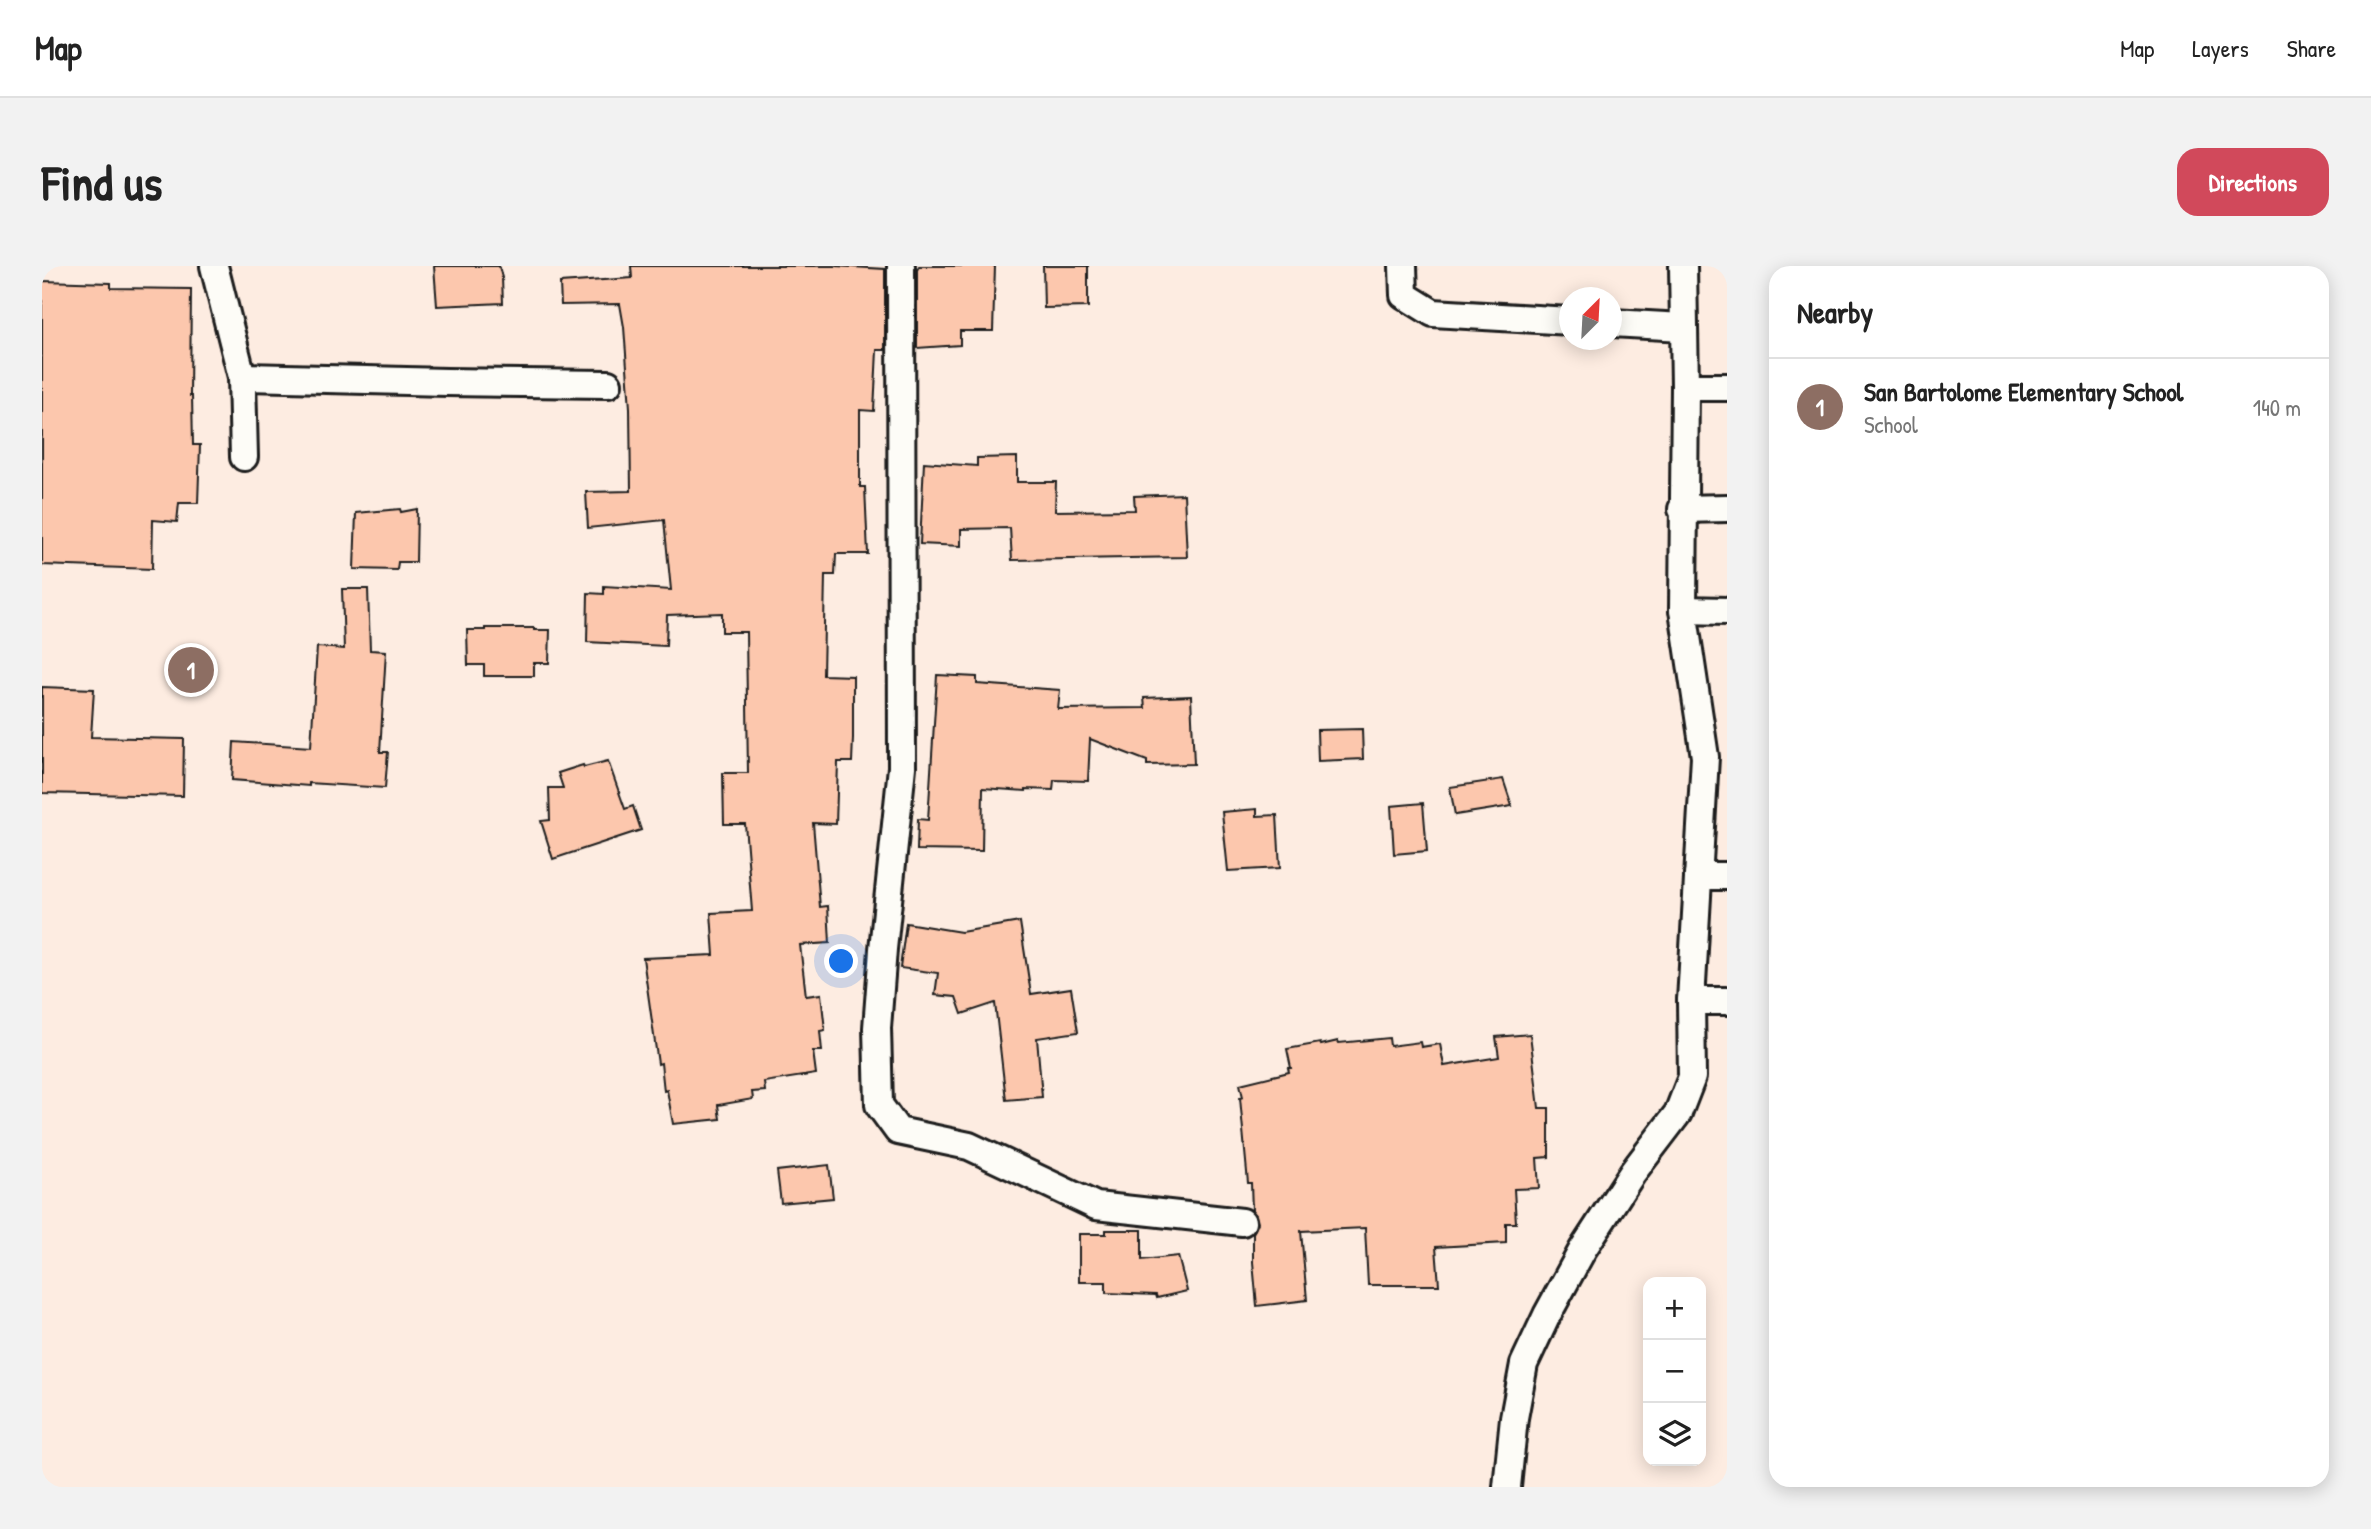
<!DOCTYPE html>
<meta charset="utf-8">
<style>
:root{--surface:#fff;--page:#f2f2f2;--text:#222;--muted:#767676;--line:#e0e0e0;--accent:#d1495b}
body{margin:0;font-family:"Patrick Hand",sans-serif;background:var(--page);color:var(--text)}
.controls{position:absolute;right:21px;bottom:21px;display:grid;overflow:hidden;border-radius:14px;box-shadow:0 4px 18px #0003}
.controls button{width:63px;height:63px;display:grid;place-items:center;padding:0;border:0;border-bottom:2px solid var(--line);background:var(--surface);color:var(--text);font:35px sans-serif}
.compass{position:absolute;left:1517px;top:21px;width:63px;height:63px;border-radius:50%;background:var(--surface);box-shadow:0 4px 18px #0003;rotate:24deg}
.you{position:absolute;left:800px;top:696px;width:24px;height:24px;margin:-18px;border:5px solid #fff;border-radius:50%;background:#1a73e8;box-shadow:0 0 0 10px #1a73e833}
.badge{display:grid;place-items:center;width:46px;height:46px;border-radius:50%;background:var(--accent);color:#fff;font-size:23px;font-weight:700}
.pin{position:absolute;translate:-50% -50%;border:4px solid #fff;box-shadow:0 2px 7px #0006}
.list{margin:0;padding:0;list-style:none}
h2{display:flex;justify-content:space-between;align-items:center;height:91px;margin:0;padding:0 28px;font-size:30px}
h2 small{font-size:23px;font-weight:400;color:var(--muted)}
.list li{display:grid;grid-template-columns:46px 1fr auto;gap:21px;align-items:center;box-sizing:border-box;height:98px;padding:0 28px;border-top:2px solid var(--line)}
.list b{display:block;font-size:26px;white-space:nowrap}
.list p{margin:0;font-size:23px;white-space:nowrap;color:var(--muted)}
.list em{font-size:23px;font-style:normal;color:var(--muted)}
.icon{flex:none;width:38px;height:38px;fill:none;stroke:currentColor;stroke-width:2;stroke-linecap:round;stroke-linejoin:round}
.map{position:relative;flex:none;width:1685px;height:1221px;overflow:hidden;border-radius:21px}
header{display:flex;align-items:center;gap:42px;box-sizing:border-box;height:98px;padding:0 35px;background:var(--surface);border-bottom:2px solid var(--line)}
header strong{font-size:33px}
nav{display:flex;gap:38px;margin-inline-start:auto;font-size:24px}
.intro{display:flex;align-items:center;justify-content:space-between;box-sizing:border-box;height:168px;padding:0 42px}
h1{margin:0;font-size:49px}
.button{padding:18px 32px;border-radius:21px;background:var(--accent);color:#fff;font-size:24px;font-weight:700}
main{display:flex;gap:42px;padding:0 42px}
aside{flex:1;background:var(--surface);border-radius:21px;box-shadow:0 4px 18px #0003}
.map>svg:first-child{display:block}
</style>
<header>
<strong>Map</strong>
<nav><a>Map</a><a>Layers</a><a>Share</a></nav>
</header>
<div class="intro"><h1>Find us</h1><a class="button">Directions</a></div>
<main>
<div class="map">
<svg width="1685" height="1221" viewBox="0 0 1685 1221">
<rect width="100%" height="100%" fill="#fdece1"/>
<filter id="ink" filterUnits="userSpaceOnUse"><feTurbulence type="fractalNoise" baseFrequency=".0143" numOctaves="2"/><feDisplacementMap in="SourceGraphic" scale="14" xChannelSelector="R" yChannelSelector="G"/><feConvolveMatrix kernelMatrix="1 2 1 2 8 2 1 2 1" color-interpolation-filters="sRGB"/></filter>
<g filter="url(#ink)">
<g fill="#fcc7ad" stroke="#1c1c1c" stroke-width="2">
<path d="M392 0H457L460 12 461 37 395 40Z"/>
<path d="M589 0H793L843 3V84H835L832 145 818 144V221H823L826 288H794L793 309H783L781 409 811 410V472L810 496H796L794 558 771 557 778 641 786 640 788 677 758 679 764 730 779 728 783 764 778 765 780 785H771L774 808 722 816 723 825 710 826 711 833 676 839 678 853 631 858 625 824 622 825 619 797 616 798 601 692 672 689 669 647 710 645 703 558H682L681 507H706L704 366H680V347L625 349 624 380 545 376 546 327 562 328V320L629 324 622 254 546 262 544 226 589 225 588 142 582 61 578 38 519 39 518 17 590 12Z"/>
<path d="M877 0H953L951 65H918V79L875 82V4Z"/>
<path d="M1001 0H1046V41L1002 42Z"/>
<path d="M0 15 69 17V22L149 23 148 130H150L151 179H158L156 237H137L135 256 111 254 110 303 0 299Z"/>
<path d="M975 191V216H1014L1013 245 1093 244 1092 230 1142 228 1145 291 970 294 968 262 919 263V280L878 278 882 196 935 200V192Z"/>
<path d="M358 243 359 246 375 243 374 296H356L355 304 312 303 314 247Z"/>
<path d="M300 323H326L328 384 344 385 338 486H346L343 522 267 517V520L190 514 192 476 269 481 275 381 302 383Z"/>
<path d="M443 362H492V364H508L507 397H492V410H442V399H426L425 364H443Z"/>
<path d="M895 409 935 411V418L1018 424 1016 443 1103 442 1102 432 1149 430 1152 498 1105 499V495L1048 473 1046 515 1012 514 1011 524 984 523V525L941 522 940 585 875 584 876 553 886 554Z"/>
<path d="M0 421 52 423 49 471 142 473 141 530 0 527Z"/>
<path d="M1320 463 1321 493 1276 495 1275 464Z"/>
<path d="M566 495 583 543 591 540 599 564 511 593 499 555 508 554 507 522H521L516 507 541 499 542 501Z"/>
<path d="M1461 513 1470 540 1413 549 1408 521Z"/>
<path d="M1381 537 1385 585 1352 588 1349 540Z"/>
<path d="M1215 543V550L1235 549 1238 602 1186 605 1180 546Z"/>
<path d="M978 656 989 728 1029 722 1036 766 995 772 1000 831 964 834 953 737 920 748 914 731 893 729 896 707 858 702 864 657 919 666Z"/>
<path d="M1488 768 1497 842H1507V891L1495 892 1497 922 1472 923 1474 957H1464V977L1394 981 1397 1019H1326L1323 962 1259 965 1265 1034 1215 1040 1211 996V967L1216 957 1214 949 1210 944 1209 917H1206L1198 832 1201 831 1198 818 1247 806 1246 802H1249L1245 783 1278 777 1279 779 1296 775 1297 777 1347 772 1348 780 1378 776 1379 781 1398 778 1402 800 1457 791 1454 771Z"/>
<path d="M787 899 791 932 739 937 735 905Z"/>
<path d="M1064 964H1100V994L1136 990 1145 1025 1115 1032 1114 1029 1064 1027V1016H1037V968H1064Z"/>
</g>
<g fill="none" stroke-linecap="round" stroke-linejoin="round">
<g stroke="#1c1c1c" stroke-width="32">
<g id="street">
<path d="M172 0 200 111 202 191"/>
<path d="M859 0 860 501 841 683 835 762 837 839 856 865 927 880 1054 940 1200 956"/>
<path d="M1361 0 1362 29 1391 47 1528 55"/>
<path d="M1641 0 1643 121 1641 344 1663 491 1649 735H1685"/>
<path d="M1570 57 1641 61"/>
<path d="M200 111 405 116 566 118"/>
<path d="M1643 121H1685"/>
<path d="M1640 243 1685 242"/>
<path d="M1641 344 1685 345"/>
<path d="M1656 610H1685"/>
<path d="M1465 1221 1472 1152 1482 1098 1505 1049 1541 983 1591 906 1636 847 1650 811 1649 735"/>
</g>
</g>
<use href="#street" stroke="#fdfcf7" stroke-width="26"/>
</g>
</g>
</svg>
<div class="controls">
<button>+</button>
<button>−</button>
<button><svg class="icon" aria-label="layers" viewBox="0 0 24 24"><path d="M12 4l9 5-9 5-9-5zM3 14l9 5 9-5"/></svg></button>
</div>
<svg class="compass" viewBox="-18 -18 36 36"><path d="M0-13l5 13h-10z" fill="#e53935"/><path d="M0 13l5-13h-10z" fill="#767676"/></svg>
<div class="you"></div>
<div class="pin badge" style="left:149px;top:404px;background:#8d6e63">1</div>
</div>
<aside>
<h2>Nearby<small></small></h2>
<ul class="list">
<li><span class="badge" style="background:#8d6e63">1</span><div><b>San Bartolome Elementary School</b><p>School</p></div><em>140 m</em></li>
</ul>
</aside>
</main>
